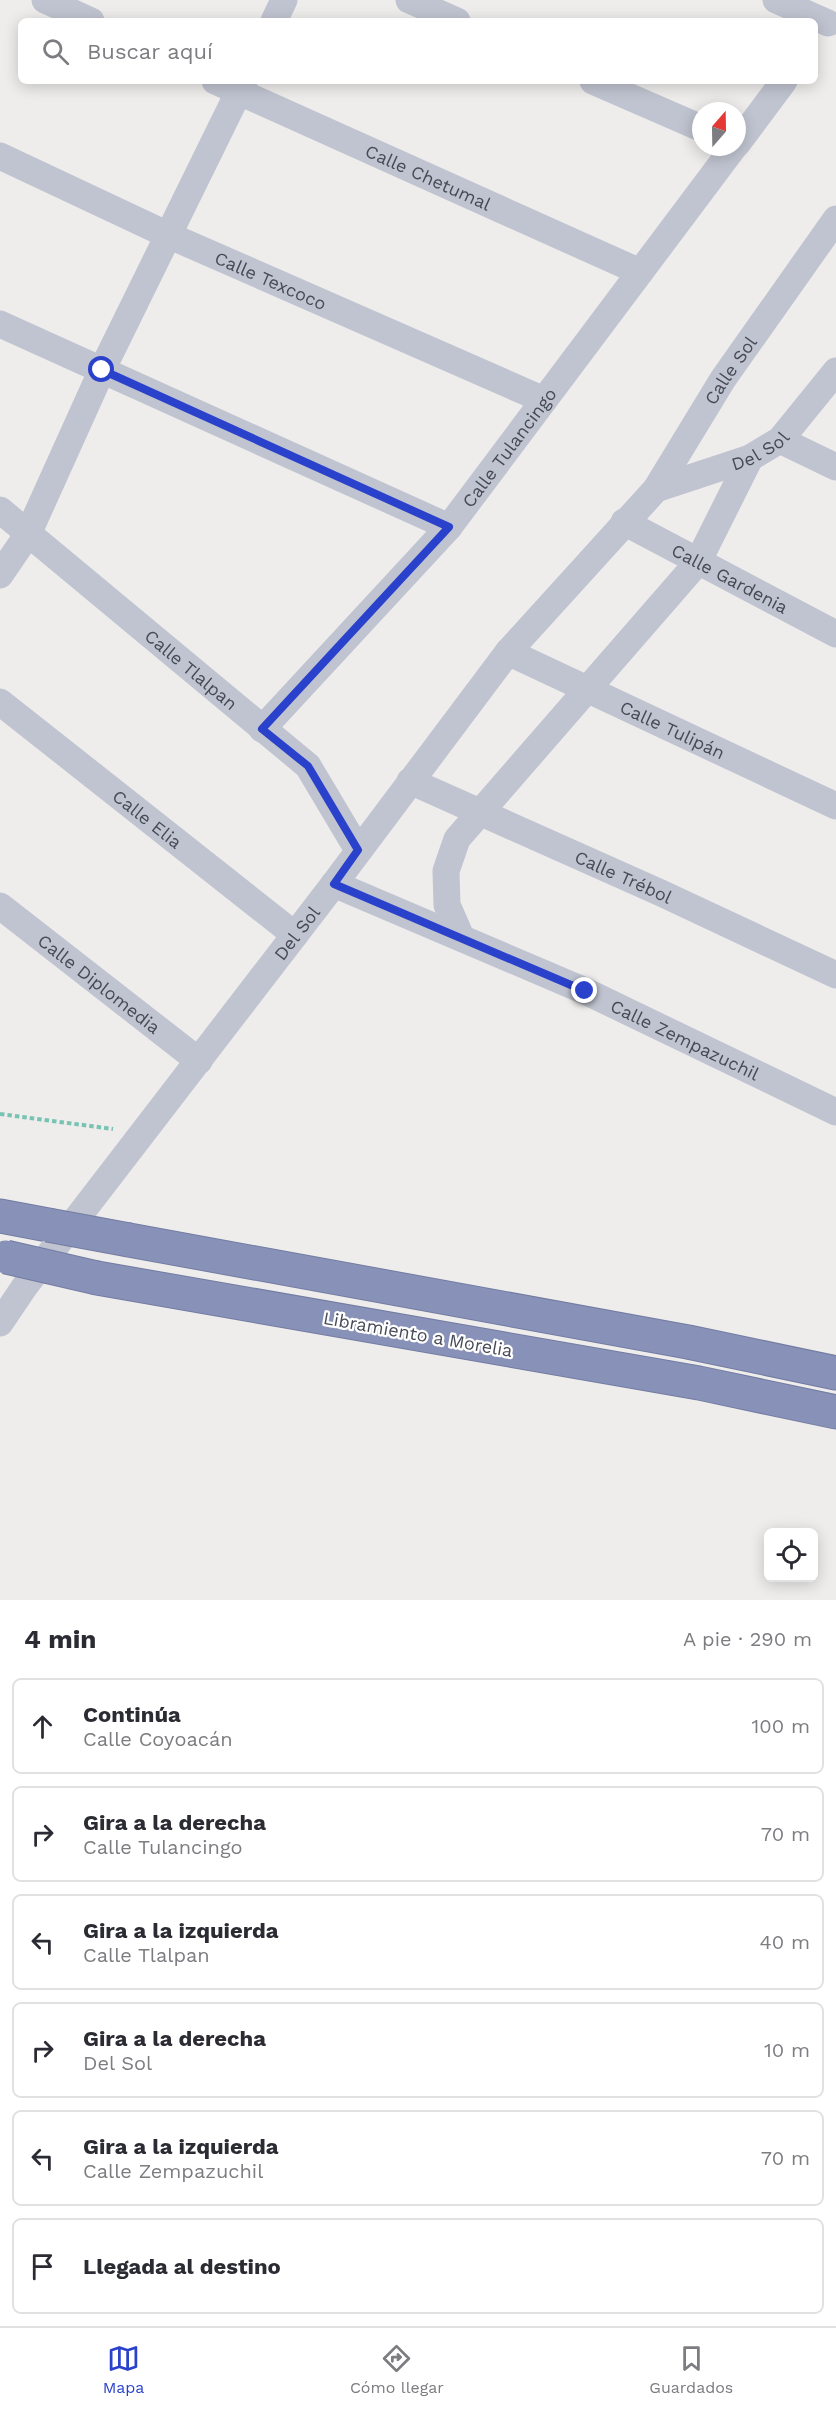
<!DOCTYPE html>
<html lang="es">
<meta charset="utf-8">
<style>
:root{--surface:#fff;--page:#f7f7f7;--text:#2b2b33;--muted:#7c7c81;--line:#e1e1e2;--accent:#2a42cb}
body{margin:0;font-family:"Work Sans",sans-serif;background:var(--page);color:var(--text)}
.controls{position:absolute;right:18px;bottom:18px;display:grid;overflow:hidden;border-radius:9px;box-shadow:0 3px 15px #0003}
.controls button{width:54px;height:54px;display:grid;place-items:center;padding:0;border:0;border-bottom:2px solid var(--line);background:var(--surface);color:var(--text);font:30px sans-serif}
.compass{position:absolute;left:692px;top:102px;width:54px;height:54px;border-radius:50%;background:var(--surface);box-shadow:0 3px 15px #0003;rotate:20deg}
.stop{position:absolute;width:18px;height:18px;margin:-14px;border:4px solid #2a42cb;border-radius:50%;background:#fff}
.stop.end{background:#2a42cb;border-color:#fff;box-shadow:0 2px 6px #0008}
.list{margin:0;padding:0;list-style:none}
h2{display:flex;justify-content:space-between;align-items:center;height:78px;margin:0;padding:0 24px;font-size:26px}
h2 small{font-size:20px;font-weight:400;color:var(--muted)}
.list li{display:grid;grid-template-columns:39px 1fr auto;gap:18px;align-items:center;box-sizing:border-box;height:96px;margin:0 12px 12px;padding:0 12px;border:2px solid var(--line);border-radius:9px}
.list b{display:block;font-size:22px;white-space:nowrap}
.list p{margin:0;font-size:20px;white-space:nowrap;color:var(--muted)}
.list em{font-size:20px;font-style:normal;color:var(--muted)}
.icon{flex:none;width:33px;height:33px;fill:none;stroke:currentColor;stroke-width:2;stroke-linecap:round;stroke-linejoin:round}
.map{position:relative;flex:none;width:836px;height:1600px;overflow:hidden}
.search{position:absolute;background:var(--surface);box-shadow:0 3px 15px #0003;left:18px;right:18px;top:18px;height:66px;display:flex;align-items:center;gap:15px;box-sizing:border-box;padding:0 21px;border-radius:9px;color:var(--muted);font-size:22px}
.sheet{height:726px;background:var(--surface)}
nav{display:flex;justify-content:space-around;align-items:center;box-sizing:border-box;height:84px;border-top:2px solid var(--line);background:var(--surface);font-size:16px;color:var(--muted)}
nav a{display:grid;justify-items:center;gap:3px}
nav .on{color:var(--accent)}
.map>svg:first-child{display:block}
</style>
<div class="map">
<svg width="836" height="1600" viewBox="0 0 836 1600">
<rect width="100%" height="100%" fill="#eeedec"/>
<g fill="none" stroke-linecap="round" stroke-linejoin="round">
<g stroke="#737ca2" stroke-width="35">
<g id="highway">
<path d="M0 1216 48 1225"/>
<path d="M129 1240 688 1342 836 1373"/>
<path d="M97 1278 699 1383 836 1412"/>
</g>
</g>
<path stroke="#79c3b4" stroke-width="4" stroke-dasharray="4.5 3" stroke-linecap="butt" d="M0 1114 113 1129"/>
<g stroke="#c0c4d0" stroke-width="27">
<path d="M45 0 91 21"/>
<path d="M409 0 457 21"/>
<path d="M776 0 828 23"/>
<path d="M274 21 284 0"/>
<path id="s1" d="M215 81 640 272"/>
<path d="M593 81 701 128"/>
<path d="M737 144 784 81"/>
<path id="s2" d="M0 156 168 235 544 400"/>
<path d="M0 324 449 527"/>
<path d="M780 440 836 467"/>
<path id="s3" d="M656 489 750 458 780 440 836 371"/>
<path id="s4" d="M0 510 308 766 358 850"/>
<path id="s5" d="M624 522 836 634"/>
<path d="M0 575 28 534 102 370 244 81"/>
<path id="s6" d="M508 652 836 806"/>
<path id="s7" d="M0 702 295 935"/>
<path id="s8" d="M262 729 449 527 734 147"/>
<path id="s9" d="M410 781 661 893 836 975"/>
<path id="s10" d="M334 884 585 991 836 1112"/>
<path id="s11" d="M0 906 199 1061"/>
<path d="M461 937 447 905 446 871 457 839 698 562 750 458"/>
<path id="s12" d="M0 1323 25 1286 334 884 508 652 656 489 723 379 836 219"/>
</g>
<use href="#highway" stroke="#8891b7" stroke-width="33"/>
<g stroke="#737ca2" stroke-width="35" stroke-linecap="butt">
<g id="highway-bridge">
<path d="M48 1225 129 1240"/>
<path d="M6 1257 97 1278"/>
</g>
</g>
<use href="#highway-bridge" stroke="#8891b7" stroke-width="33"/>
</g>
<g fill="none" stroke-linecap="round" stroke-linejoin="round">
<path stroke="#2a42cb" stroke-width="8" d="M102 370 449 527 262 729 308 766 358 850 334 884 585 991"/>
</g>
<g text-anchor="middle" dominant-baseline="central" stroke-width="4.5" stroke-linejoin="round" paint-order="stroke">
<g font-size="18" fill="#464a57" stroke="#fff">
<text stroke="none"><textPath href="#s1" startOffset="234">Calle Chetumal</textPath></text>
<text stroke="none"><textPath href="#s2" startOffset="298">Calle Texcoco</textPath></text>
<text stroke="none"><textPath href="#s12" startOffset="1202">Calle Sol</textPath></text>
<text stroke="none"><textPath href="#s8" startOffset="375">Calle Tulancingo</textPath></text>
<text stroke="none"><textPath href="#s3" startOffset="111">Del Sol</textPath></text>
<text stroke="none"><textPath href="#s5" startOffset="120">Calle Gardenia</textPath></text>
<text stroke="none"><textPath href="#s4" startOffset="249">Calle Tlalpan</textPath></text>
<text stroke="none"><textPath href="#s6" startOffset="182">Calle Tulipán</textPath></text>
<text stroke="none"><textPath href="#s7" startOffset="188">Calle Elia</textPath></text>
<text stroke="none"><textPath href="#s9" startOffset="234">Calle Trébol</textPath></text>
<text stroke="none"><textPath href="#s12" startOffset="490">Del Sol</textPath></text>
<text stroke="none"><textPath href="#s11" startOffset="126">Calle Diplomedia</textPath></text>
<text stroke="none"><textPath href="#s10" startOffset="384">Calle Zempazuchil</textPath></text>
<text transform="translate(418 1334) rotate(10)">Libramiento a Morelia</text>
</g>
</g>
</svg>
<div class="controls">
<button><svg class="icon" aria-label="locate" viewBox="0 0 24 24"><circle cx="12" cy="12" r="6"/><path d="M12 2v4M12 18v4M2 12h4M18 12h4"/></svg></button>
</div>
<svg class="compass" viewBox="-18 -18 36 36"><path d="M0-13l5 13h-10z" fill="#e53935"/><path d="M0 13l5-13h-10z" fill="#7c7c81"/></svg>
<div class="stop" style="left:102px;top:370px"></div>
<div class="stop end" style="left:585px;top:991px"></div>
<div class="search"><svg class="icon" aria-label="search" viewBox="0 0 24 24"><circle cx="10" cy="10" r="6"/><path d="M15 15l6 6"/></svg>Buscar aquí</div>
</div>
<section class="sheet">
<h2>4 min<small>A pie · 290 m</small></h2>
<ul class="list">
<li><svg class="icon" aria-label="ahead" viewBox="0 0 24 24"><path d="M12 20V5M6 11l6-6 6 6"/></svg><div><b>Continúa</b><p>Calle Coyoacán</p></div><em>100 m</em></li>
<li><svg class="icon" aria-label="right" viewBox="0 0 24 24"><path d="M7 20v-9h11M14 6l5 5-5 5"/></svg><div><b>Gira a la derecha</b><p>Calle Tulancingo</p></div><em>70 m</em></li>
<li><svg class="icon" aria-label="left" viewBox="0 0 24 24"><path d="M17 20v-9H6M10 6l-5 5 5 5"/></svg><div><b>Gira a la izquierda</b><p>Calle Tlalpan</p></div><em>40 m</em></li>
<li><svg class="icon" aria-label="right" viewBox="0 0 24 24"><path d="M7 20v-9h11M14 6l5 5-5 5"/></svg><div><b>Gira a la derecha</b><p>Del Sol</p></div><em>10 m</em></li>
<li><svg class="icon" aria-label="left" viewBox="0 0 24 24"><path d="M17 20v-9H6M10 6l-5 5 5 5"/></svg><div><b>Gira a la izquierda</b><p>Calle Zempazuchil</p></div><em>70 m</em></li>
<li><svg class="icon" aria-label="arrive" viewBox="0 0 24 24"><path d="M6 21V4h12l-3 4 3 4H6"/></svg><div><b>Llegada al destino</b></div></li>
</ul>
</section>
<nav>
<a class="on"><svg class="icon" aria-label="map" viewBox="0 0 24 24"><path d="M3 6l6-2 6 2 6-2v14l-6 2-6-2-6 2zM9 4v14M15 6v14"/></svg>Mapa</a>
<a><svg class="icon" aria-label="directions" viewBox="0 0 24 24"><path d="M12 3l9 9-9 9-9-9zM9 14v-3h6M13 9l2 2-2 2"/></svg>Cómo llegar</a>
<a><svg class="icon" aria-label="saved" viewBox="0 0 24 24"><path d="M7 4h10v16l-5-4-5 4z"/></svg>Guardados</a>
</nav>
